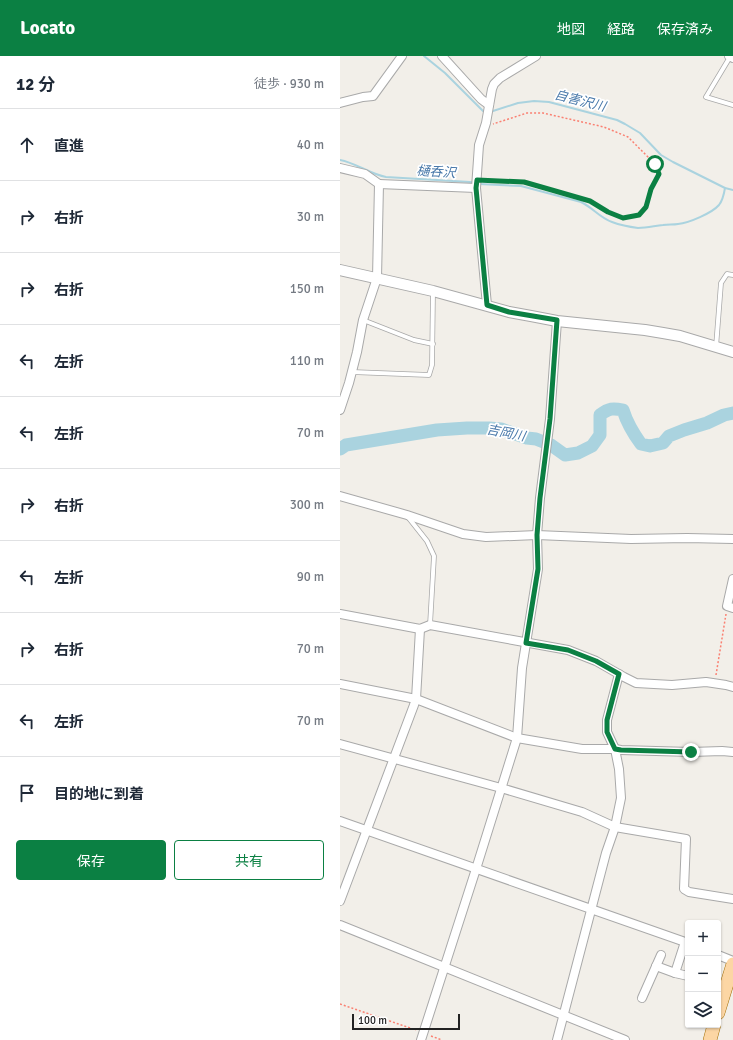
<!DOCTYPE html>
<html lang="ja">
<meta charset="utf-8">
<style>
:root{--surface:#fff;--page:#f2f2f3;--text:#1f2937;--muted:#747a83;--line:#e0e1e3;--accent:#0b8043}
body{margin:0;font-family:Signika,"Noto Sans JP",sans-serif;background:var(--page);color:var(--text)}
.controls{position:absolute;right:12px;bottom:12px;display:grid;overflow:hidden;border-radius:4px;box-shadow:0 1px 3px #0004}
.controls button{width:36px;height:36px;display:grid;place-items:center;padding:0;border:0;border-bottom:1px solid var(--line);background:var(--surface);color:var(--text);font:20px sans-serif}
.scale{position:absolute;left:12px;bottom:10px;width:108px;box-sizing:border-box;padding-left:4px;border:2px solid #222;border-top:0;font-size:11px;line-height:14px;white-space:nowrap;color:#222;-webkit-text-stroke:3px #fff;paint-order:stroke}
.stop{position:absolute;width:12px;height:12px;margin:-9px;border:3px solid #0b8043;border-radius:50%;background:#fff}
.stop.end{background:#0b8043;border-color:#fff;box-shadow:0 1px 4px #0008}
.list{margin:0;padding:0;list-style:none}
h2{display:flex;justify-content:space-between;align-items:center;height:52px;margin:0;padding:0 16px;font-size:17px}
h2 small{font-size:13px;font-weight:400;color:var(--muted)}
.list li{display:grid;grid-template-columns:26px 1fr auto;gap:12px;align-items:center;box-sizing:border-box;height:72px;padding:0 16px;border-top:1px solid var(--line)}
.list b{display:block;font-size:15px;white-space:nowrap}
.list em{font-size:13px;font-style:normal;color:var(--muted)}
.actions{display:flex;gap:8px;padding:12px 16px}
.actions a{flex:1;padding:9px 0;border:1px solid var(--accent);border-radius:4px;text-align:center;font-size:14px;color:var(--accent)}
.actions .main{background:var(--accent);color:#fff}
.icon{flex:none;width:22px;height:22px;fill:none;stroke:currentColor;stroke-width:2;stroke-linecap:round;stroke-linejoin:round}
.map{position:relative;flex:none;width:393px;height:984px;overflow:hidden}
header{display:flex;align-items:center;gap:24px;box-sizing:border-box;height:56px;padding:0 20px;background:var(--accent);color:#fff}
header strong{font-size:19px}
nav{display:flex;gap:22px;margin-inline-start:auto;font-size:14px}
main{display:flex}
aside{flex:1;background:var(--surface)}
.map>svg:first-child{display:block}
</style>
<header>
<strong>Locato</strong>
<nav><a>地図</a><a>経路</a><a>保存済み</a></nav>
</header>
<main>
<aside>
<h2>12 分<small>徒歩 · 930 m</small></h2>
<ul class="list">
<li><svg class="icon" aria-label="ahead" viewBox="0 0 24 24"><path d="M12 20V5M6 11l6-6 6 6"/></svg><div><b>直進</b></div><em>40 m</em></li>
<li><svg class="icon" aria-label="right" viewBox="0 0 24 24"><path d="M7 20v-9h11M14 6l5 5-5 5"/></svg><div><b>右折</b></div><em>30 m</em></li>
<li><svg class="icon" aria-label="right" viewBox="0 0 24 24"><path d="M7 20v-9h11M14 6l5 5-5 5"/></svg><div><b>右折</b></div><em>150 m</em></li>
<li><svg class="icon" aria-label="left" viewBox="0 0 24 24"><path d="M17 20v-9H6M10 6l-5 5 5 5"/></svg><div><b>左折</b></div><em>110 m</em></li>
<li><svg class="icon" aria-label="left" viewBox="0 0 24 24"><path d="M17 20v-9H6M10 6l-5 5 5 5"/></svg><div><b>左折</b></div><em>70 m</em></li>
<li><svg class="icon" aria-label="right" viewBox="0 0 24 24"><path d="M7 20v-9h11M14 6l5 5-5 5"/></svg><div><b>右折</b></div><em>300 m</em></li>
<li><svg class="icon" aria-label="left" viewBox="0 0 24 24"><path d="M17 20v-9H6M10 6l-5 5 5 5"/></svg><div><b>左折</b></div><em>90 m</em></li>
<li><svg class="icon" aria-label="right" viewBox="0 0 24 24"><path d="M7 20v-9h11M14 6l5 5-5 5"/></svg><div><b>右折</b></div><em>70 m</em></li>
<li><svg class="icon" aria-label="left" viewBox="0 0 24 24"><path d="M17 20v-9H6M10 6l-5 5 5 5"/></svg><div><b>左折</b></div><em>70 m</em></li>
<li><svg class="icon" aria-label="arrive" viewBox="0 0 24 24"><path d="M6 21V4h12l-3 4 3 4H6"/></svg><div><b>目的地に到着</b></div></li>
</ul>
<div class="actions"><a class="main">保存</a><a>共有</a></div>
</aside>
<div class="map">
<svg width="393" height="984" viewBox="0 0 393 984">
<rect width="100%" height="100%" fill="#f2efe9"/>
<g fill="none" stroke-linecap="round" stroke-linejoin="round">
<g stroke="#aad3df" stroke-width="2">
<path d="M84 0 105 17 143 55H145"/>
<path d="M150 55H153L178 47 194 45 209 46 277 64 285 68 300 77 321 99 333 106 385 132 393 134"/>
<path d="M0 104C16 107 30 118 46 121L130 126 135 127"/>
<path d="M139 128 181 130 241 146C252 151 260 162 272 166 280 169 290 171 298 172 307 172 314 170 323 169 328 168 333 169 338 168 349 167 372 157 379 149 383 144 384 138 385 132"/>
</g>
<path stroke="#aad3df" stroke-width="13" d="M0 393 6 389 97 374 127 372H149L161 373 187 382 196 383 211 389 225 399 238 397 252 390 260 379V359C269 352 273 352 283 354 287 367 293 377 301 388L310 390 323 387 329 380 344 374 367 367 384 359 393 357"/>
<g stroke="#a9a9a9" stroke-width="5.5">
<g id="service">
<path d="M390 1 366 41 393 49"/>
<path d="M23 264 74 284 93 288"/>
<path d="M376 291 381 227 387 218 393 219"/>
<path d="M12 316 89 319 92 309 93 235"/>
<path d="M68 461 87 485 94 500 90 569"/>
</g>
</g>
<g stroke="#a9a9a9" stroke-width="10">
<g id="minor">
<path d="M102 0 141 43 149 49"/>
<path d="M389 0 393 2"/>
<path d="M0 47 23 41 33 40 62 0"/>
<path d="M0 112 25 118 39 128 37 222 23 264 17 296 9 327 0 354"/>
<path d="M39 128 136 132"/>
<path d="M147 249 136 132 139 89 146 67 152 33 154 28 160 22 196 0"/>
<path d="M0 440 67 459 123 478 146 481 197 479 291 483 347 482 393 483"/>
<path d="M393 523 387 550 393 552"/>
<path d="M0 558 80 573 90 569 228 594 256 605 284 621 296 627 332 629 366 626 386 629 393 631"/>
<path d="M0 628 76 643 177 682 242 693H275L281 694 351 696 382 695 393 696"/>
<path d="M0 688 161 732 242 756 275 771 346 783 344 833 349 836 393 843"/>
<path d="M0 765 348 887"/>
<path d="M0 845 74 649 76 643 80 573"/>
<path d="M0 869 285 984"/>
<path d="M345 886 335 917 348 920"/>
<path d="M378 899 393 905"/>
<path d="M316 910 335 917"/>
<path d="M302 942 321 899"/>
<path d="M81 984 136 813 177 682 182 612 198 513 197 479 200 442 210 363 217 265"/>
<path d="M217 984 266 797 275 771 281 742 279 713 275 693 267 676V664L279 618"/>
</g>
</g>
<g stroke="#a9a9a9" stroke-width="12">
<path id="tertiary" d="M0 214 93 235 169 256 191 260 217 265 305 274 323 277 340 280 393 296"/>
</g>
<g stroke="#a06b00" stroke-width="14">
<g id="primary">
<path d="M378 957 393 908"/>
<path d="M370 984 374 969"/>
</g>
</g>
<g stroke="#fa8072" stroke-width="1.5" stroke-dasharray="2 2" stroke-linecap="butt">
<path d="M145 125 184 126 250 145 268 156 283 162 299 159 306 151 311 133 319 118 315 108 288 81 264 71 203 57H187L153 68"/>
<path d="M376 619 386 558"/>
<path d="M0 948 76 974"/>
<path d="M91 980 102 984"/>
</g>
<use href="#service" stroke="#fff" stroke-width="4"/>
<use href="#minor" stroke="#fff" stroke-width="8"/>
<use href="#tertiary" stroke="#fff" stroke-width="10"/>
<use href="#primary" stroke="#fcd6a4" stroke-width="13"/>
</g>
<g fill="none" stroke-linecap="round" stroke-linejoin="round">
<path stroke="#0b8043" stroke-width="5" d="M315 108 319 118 311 133 306 151 299 159 283 162 268 156 250 145 184 126 137 124 136 132 147 249 169 256 217 264 210 363 200 442 197 479 198 513 186 587 228 594 256 605 279 618 267 664V676L275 693 281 694 351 696"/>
</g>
<g text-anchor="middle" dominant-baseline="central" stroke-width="3.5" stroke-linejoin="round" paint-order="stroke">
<g font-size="13" font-style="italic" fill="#4a7aab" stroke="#fff">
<text transform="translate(240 45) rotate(14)">自害沢川</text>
<text transform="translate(96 116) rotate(4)">樋呑沢</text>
<text transform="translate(166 377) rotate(11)">吉岡川</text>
</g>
</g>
</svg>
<div class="controls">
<button>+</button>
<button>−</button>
<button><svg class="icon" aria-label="layers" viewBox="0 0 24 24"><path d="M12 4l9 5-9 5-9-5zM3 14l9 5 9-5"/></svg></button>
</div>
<div class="scale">100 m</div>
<div class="stop" style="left:315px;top:108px"></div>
<div class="stop end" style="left:351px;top:696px"></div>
</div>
</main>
